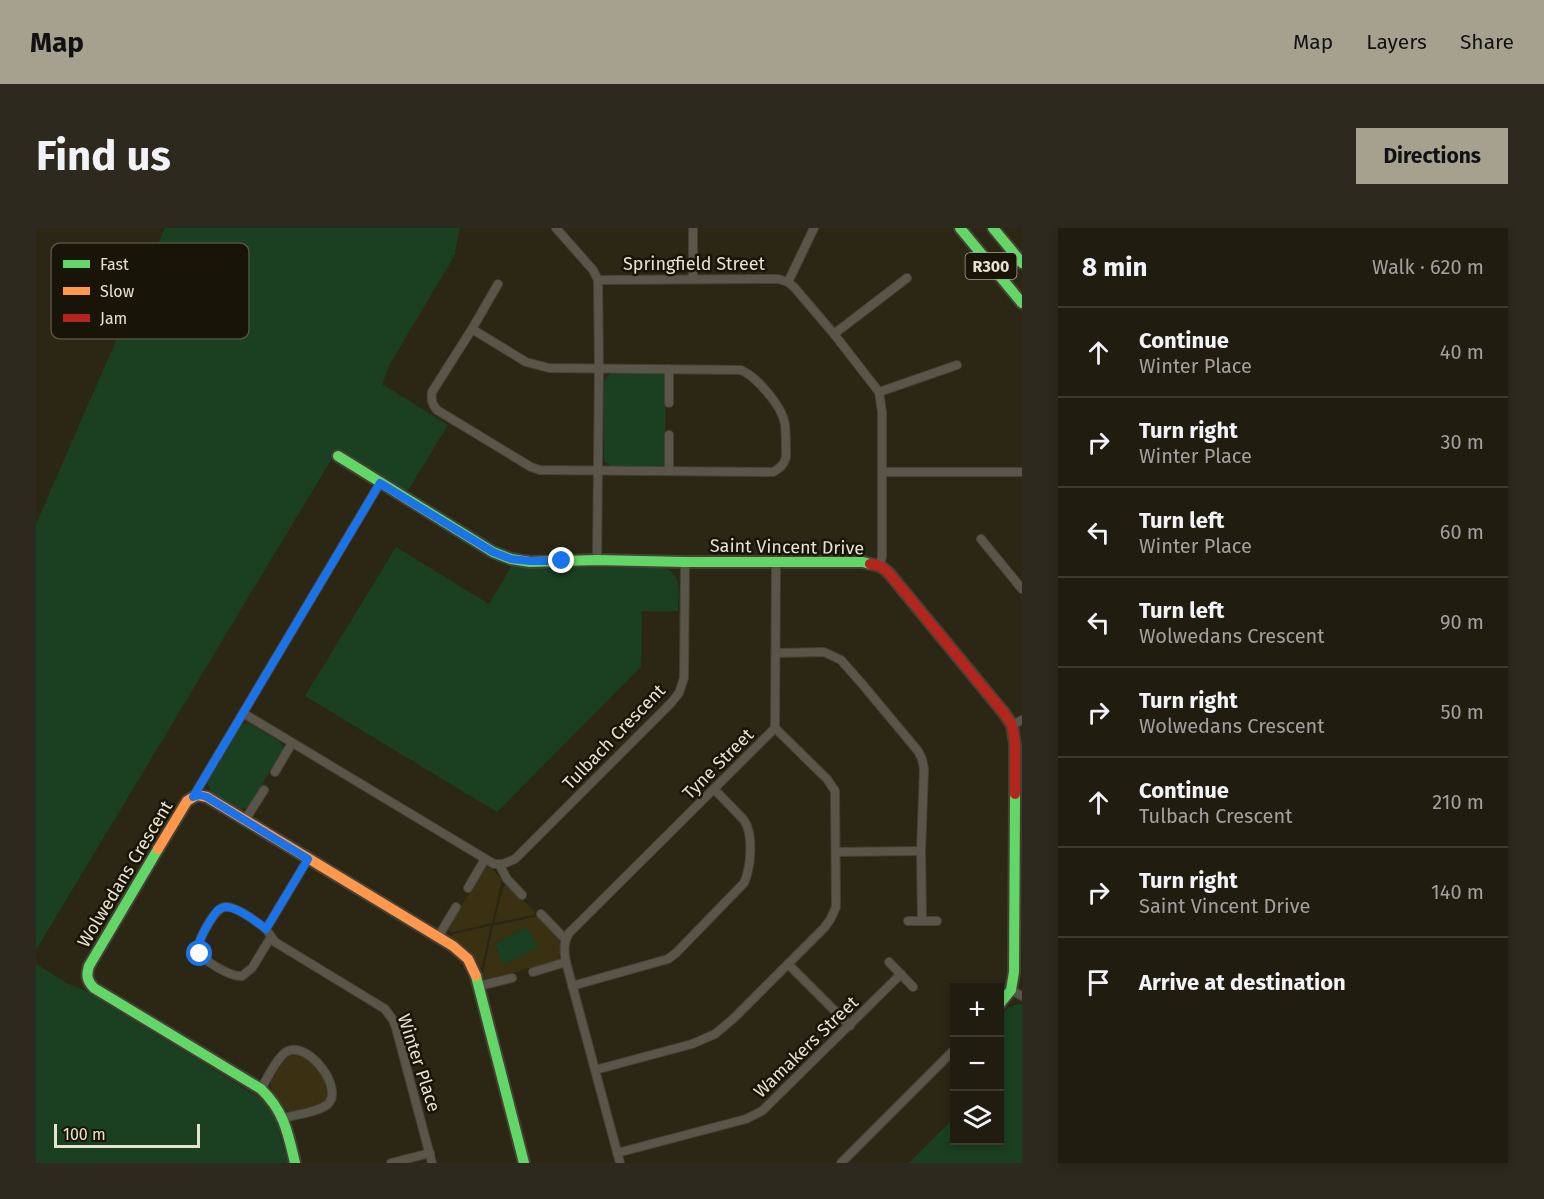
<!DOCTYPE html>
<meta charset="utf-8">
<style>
:root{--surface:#211c10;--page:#2d291e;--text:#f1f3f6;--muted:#a2a19f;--line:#3e3a30;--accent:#a6a08f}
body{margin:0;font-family:"Fira Sans",sans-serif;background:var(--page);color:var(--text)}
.controls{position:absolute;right:18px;bottom:18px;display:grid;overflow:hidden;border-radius:0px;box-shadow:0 3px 9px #0003}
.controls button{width:54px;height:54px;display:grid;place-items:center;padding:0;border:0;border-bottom:2px solid var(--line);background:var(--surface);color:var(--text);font:30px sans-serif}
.scale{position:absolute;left:18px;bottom:15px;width:146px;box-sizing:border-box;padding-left:6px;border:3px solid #e7e1d0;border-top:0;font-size:16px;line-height:21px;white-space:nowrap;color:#e7e1d0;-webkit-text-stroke:4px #181407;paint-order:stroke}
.stop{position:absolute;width:18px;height:18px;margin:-14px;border:4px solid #1a73e8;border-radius:50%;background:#fff}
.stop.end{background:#1a73e8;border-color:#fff;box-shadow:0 2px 6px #0008}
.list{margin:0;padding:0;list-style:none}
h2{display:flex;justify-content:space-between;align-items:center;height:78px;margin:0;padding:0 24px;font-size:26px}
h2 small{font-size:20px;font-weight:400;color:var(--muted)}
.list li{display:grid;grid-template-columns:39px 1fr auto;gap:18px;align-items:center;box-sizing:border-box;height:90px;padding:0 24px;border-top:2px solid var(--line)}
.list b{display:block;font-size:22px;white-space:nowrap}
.list p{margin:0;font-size:20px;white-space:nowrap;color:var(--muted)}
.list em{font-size:20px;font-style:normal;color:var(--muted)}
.icon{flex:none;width:33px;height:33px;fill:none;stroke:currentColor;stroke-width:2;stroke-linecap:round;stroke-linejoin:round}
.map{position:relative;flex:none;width:986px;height:935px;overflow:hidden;border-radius:0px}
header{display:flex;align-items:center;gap:36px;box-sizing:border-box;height:84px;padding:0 30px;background:var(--accent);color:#111}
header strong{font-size:28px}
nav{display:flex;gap:33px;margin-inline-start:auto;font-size:21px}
.intro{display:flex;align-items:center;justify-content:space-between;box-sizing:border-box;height:144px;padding:0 36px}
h1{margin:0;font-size:42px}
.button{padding:15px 27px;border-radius:0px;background:var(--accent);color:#111;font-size:21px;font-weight:700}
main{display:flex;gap:36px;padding:0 36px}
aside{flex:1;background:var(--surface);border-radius:0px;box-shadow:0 3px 9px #0003}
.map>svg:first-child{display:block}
</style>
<header>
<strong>Map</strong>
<nav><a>Map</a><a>Layers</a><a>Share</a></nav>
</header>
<div class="intro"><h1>Find us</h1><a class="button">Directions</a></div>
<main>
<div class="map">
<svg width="986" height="935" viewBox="0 0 986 935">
<rect width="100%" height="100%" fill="#2c2615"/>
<g fill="#1b3f21">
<path d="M129 0H424L419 24 420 25 354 136 346 156 412 197 371 264 301 222 0 722V296Z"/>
<path d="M577 144 630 145 629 238H575L568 233V154L571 148Z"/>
<path d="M360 319 453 376 476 337 495 339 629 340C647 347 642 366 642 383H606L605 439 461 584 269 468Z"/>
<path d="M213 495 244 514 248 520 212 580 203 581 176 565 171 555 206 496Z"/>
<path d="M491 699 503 719 468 737 458 716Z"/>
<path d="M0 736 31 755 46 761 221 868 233 877 240 893 252 935H0Z"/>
<path d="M983 776 986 777V935H873L918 890V912H963L964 788 973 779Z"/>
</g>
<g fill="#393112" fill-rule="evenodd">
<path d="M450 638 455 640 466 651 456 695 417 704 411 701Z"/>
<path d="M469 657H472L499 684 498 687 458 695 467 660Z"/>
<path d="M503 688C520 705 527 707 523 732L450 752 446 750 457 698ZM491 699 502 719 468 737 458 716Z"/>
<path d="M455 698 446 738 443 741C437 727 427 718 414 711L417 706Z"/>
<path d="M254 826C266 825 282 836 287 847 289 853 290 861 292 867 287 880 268 883 255 884L251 882 236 863 235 858V853L249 831Z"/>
</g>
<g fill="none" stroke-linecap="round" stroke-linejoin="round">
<g stroke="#464135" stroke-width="10">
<g id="street">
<path d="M520 0 557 42 562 52 563 140 561 332"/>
<path d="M657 51V0"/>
<path d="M562 52 742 51 752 54 758 59 798 106 843 164 846 184V328L844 338"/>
<path d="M752 54 778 0"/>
<path d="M436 101 490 134 513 140 705 142C721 149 746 178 749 196 750 207 750 218 750 229 748 237 744 240 737 244L504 242 495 239 401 182C396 176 395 172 396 164L436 101 462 56"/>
<path d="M798 106 871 50"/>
<path d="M843 164 921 137"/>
<path d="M633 175V141"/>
<path d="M633 242V207"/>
<path d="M847 244H986"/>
<path d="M344 255 207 485 458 636H467L479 631 635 475 643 465 648 450 649 334"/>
<path d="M945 311 986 361"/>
<path d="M740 425 788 424 805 432 827 457 882 523 886 531 888 541 885 623 886 693"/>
<path d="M976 497 986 492"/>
<path d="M239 544 256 515"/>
<path d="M157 569 207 485"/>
<path d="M209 592 228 562"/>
<path d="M800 624 885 623"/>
<path d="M272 631 230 701 239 714 349 781 357 792 360 800 396 935"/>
<path d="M463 636 471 651 486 667"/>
<path d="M432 660 449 631"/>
<path d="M505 686 529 711"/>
<path d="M872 693H901"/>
<path d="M230 701C221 694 199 677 188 679 179 681 160 713 163 722 166 733 195 749 206 748L216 740 235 709"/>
<path d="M402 709 420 679"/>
<path d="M853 734 877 759"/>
<path d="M752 736 814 798"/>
<path d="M497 744 530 734"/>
<path d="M443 758 476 750"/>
<path d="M536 758 632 731 640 725 708 655C715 639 718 607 708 592L678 561"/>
<path d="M975 762 986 768"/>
<path d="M559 842 656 816 679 806 697 791 788 700 794 692 800 679 799 563 791 551 739 500"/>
<path d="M225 861C230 852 243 826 252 823 273 814 308 860 292 876 283 884 259 887 247 890"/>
<path d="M581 925 710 891 726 883 865 746"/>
<path d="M355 935 394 925"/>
<path d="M584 935 530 734C528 723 527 715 533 705L739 500 740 334"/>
<path d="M805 935 918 822"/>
</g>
</g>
<g stroke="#464135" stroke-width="14">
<g id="fast">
<path d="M924 0 986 75"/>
<path d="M957 0 986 35"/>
<path d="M302 228 457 324 475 331 494 334 561 332 649 334H827L834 336"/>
<path d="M122 621 53 738C50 747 51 753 58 760L225 861C248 883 252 905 259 935"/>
<path d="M440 748 488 935"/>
<path d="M963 777 975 762 978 744 979 566"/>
</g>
</g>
<g stroke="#464135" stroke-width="14">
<path id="slow" d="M122 621 151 573 161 567 171 569 417 718 432 731 440 748"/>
</g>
<g stroke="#464135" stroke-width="14">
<path id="jam" d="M834 336 844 338 852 344 968 485 976 497 979 516V566"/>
</g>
<use href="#street" stroke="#595549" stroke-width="8"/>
<use href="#fast" stroke="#63d668" stroke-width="10"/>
<use href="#slow" stroke="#ff974d" stroke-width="10"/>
<use href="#jam" stroke="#b3261e" stroke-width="10"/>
</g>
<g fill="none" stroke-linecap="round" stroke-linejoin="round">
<path stroke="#1a73e8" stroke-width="8" d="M164 726C163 722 162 720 163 716 164 709 177 687 182 682 185 680 188 679 191 679 202 680 221 694 230 701L272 631 171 569 164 567 157 569 344 255 457 324 475 331 494 333H526"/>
</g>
<g text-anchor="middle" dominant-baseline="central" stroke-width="5" stroke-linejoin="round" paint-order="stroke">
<rect fill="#181407" stroke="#a9a494" stroke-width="1.5" x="929.5" y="25" width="51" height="26" rx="4.5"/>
<g font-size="16" font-weight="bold" fill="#e7e1d0">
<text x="955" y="38">R300</text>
</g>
<g font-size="18" fill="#e7e1d0" stroke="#181407">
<text x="658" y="36">Springfield Street</text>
<text transform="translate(751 319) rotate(1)">Saint Vincent Drive</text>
<text transform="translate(578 509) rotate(-46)">Tulbach Crescent</text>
<text transform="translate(682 536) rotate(-45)">Tyne Street</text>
<text transform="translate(89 646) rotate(-59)">Wolwedans Crescent</text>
<text transform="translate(770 819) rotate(-44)">Wamakers Street</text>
<text transform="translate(383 835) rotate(72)">Winter Place</text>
</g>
</g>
<rect x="15" y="15" width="198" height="96" rx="9" fill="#181407" stroke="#565243" stroke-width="1.5"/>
<rect x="27" y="32" width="27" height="8" fill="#63d668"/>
<rect x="27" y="59" width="27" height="8" fill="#ff974d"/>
<rect x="27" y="86" width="27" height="8" fill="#b3261e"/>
<g font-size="16" fill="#e7e1d0">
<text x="64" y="42">Fast</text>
<text x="64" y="69">Slow</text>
<text x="64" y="96">Jam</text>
</g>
</svg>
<div class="controls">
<button>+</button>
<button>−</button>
<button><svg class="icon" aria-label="layers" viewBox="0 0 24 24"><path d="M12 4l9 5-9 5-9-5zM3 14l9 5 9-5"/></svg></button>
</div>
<div class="scale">100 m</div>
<div class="stop" style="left:164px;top:726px"></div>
<div class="stop end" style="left:526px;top:333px"></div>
</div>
<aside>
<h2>8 min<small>Walk · 620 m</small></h2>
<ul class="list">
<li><svg class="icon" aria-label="ahead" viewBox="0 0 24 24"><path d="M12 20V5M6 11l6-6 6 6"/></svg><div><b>Continue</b><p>Winter Place</p></div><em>40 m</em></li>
<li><svg class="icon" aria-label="right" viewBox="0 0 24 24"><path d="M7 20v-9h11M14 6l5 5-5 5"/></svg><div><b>Turn right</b><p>Winter Place</p></div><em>30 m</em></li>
<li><svg class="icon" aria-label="left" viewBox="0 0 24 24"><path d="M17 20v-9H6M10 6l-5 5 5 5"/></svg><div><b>Turn left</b><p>Winter Place</p></div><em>60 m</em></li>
<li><svg class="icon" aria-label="left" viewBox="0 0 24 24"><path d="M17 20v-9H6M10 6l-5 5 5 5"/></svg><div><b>Turn left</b><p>Wolwedans Crescent</p></div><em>90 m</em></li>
<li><svg class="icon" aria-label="right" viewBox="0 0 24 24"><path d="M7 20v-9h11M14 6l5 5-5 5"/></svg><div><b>Turn right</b><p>Wolwedans Crescent</p></div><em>50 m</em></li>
<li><svg class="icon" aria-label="ahead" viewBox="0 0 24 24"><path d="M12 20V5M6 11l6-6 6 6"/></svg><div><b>Continue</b><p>Tulbach Crescent</p></div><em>210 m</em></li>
<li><svg class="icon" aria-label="right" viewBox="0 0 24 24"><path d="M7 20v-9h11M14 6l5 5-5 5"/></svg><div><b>Turn right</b><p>Saint Vincent Drive</p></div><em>140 m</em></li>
<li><svg class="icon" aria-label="arrive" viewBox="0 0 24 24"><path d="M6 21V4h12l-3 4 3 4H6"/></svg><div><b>Arrive at destination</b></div></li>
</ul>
</aside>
</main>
